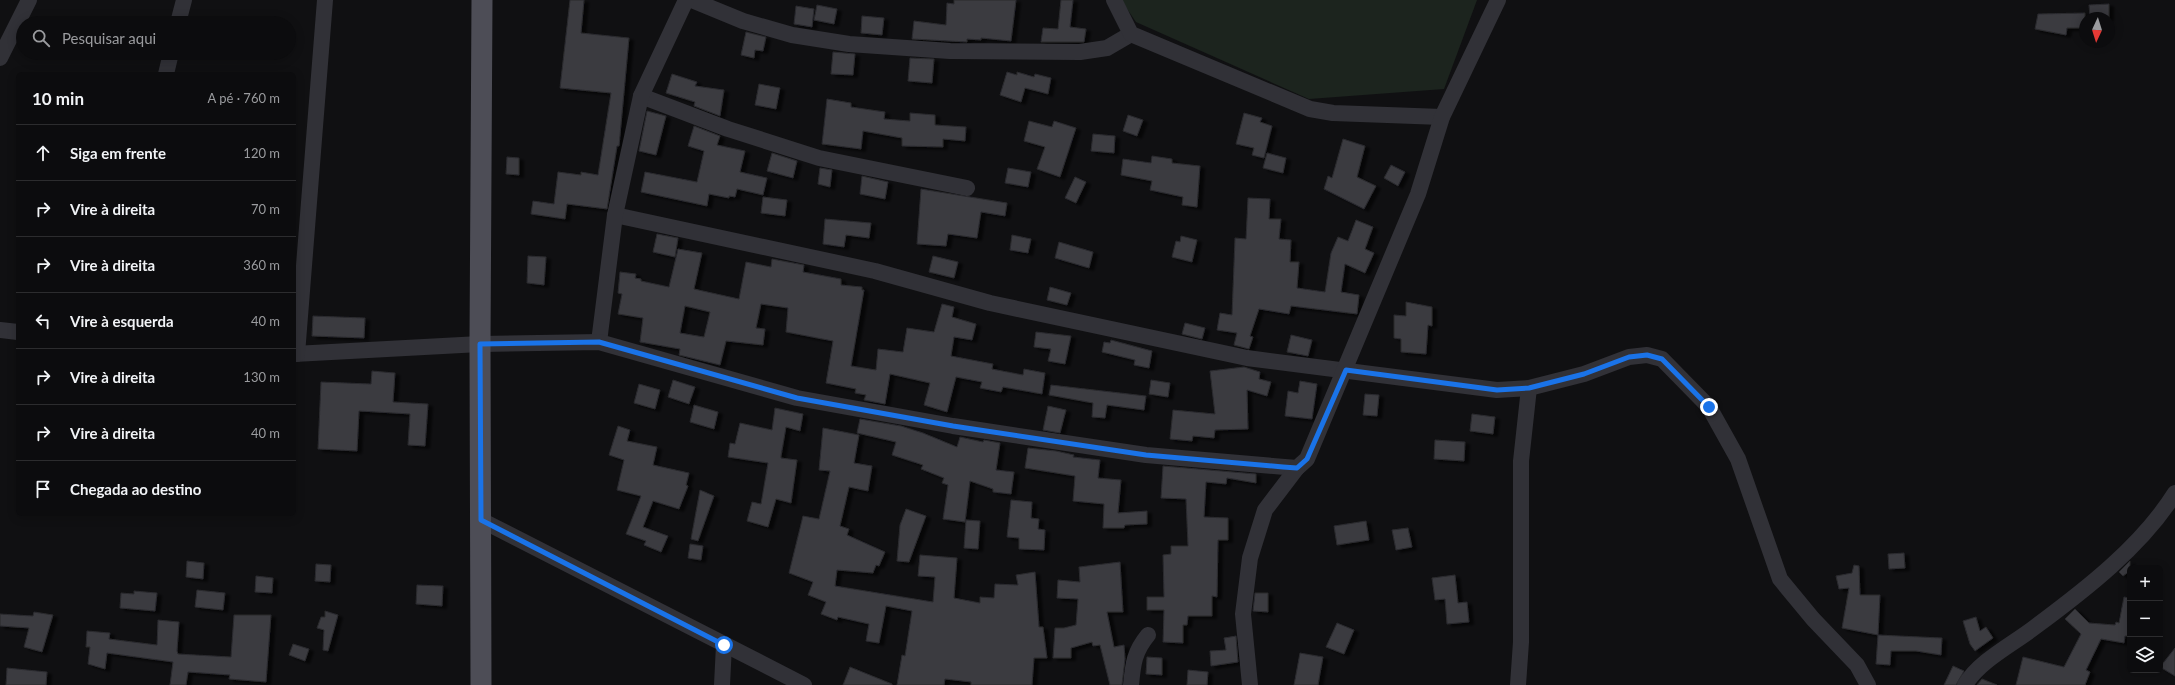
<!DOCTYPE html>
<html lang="pt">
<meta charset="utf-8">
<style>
:root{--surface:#0c0c0e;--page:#1a1a1c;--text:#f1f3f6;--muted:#9a9b9e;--line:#2c2c2e}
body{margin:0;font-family:Lato,sans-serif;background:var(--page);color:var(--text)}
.controls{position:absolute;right:12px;bottom:12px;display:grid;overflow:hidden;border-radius:6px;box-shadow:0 2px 10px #0003}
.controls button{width:36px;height:36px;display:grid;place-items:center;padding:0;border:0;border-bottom:1px solid var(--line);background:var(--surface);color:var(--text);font:20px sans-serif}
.compass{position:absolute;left:2079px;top:12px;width:36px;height:36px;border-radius:50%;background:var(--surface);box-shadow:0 2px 10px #0003;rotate:184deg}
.stop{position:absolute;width:12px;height:12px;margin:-9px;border:3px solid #1a73e8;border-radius:50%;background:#fff}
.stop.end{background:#1a73e8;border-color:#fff;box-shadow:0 1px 4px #0008}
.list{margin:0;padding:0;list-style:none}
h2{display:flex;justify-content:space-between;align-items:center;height:52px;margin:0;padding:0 16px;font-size:17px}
h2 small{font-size:13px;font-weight:400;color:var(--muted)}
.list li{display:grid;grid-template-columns:26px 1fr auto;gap:12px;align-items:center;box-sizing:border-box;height:56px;padding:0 16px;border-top:1px solid var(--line)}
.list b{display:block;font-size:15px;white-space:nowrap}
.list em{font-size:13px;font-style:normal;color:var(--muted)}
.icon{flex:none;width:22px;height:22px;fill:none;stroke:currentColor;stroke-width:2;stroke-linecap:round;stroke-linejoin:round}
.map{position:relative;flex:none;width:2175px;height:685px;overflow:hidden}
.search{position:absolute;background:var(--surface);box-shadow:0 2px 10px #0003;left:16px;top:16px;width:280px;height:44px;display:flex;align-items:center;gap:10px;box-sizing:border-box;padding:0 14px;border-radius:22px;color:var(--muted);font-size:15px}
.panel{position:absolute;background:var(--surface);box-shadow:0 2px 10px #0003;left:16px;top:72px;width:280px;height:444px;border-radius:6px}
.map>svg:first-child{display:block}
</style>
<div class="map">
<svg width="2175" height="685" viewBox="0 0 2175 685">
<defs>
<filter id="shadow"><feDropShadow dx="4.5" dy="2.5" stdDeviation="1" flood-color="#0009"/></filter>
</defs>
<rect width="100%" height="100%" fill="#101012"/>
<path fill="#1c241e" d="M1121 0H1477L1444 89 1309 99 1136 22Z"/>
<g fill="#3a3a3f" stroke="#2a2a2e" fill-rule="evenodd" filter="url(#shadow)">
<path d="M570 0H584L581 33 629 38 619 146H617L607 209 567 204 565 219 531 214 533 201 554 204 558 172 581 175V172L598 175 611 93 560 88Z"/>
<path d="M954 0H1016L1011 41 981 38V40L967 39V42L912 39 914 21 946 25 947 3 954 4Z"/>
<path d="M1061 0H1073L1070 27 1086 29 1084 42H1041L1043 28 1058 29Z"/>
<path d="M2109 4V18H2090L2089 5Z"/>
<path d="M817 5 837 9 834 24 814 20Z"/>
<path d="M796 6 814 9 812 27 794 24Z"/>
<path d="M2085 13V28H2067L2066 35 2035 29 2038 14Z"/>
<path d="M862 16 884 18 882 35 861 33Z"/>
<path d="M746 32 766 37 763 51 755 50 754 58 741 55Z"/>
<path d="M833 52 855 54 853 75 831 74Z"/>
<path d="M910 58 934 59 932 83 908 81Z"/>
<path d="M1007 72 1017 75V72L1034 77 1035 74 1051 78 1048 94 1025 88 1021 102 1000 95Z"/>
<path d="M672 74 697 82 695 86 724 90 720 116 694 106 695 102 666 93Z"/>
<path d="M759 84 780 88 776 109 755 105Z"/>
<path d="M827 99 851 103V107L885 112 884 119 910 121V113L935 115V125L966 127 965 141 943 139V147L902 146V138L863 131 861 149 822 144Z"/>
<path d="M647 111 666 116 656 155 639 151Z"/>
<path d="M1244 113 1262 118 1260 122 1272 126 1264 158 1252 155 1254 148 1236 144Z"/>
<path d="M1128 115 1143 120 1137 136 1123 131Z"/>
<path d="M1029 121 1052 127 1054 121 1076 128 1060 177 1037 169 1045 147 1024 141Z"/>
<path d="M694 126 720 136 717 145 745 151 740 172 767 178 763 195 737 189 735 197 729 196V198L709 194 707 206 641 192 645 172 697 182 704 151 688 146Z"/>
<path d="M1093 134 1115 136 1114 153 1091 151Z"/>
<path d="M1343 139 1365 146 1357 177 1376 186 1364 209 1324 189 1328 176 1332 178Z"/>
<path d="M772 153 797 161 793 178 767 171Z"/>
<path d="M1267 153 1286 158 1283 173 1263 168Z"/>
<path d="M1152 156 1172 159V163L1200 166 1197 207 1182 205 1183 197 1150 190 1152 181 1121 175 1123 159 1151 163Z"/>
<path d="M507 157 519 158V175L506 174Z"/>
<path d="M1391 165 1405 172 1398 186 1384 178Z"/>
<path d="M820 168 832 170 830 187 818 184Z"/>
<path d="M1008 168 1031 172 1028 187 1005 183Z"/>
<path d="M862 176 888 182 885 199 860 194Z"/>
<path d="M1075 177 1086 182 1076 203 1065 198Z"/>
<path d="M921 189 1007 203 1005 216 981 212 977 238 948 234 946 246 917 244Z"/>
<path d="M763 197 787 200 785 216 761 213Z"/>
<path d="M1248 198 1270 199 1269 219H1281L1279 239 1291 240 1290 262H1299L1297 288 1325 292 1331 253 1338 237 1348 241 1356 220 1373 227 1365 249 1374 253 1365 273 1345 264 1341 292 1359 295 1357 314 1291 306 1289 314 1259 309 1250 336 1253 337 1249 349 1234 345 1237 333 1217 330 1220 313 1232 315 1235 238 1246 239Z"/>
<path d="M825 219 871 223 869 238 846 235 844 247 823 244Z"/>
<path d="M657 234 678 238 675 257 653 252Z"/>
<path d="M1012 235 1031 239 1028 253 1010 250Z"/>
<path d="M1181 236 1197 240 1192 262 1172 257 1176 241 1180 242Z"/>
<path d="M1059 242 1093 252 1089 268 1055 258Z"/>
<path d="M678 249 702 253 694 289 739 299 746 262 771 267 772 259 804 265 803 272 841 279V285L862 287V290H864L851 366 876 370 878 349 903 352 907 328 934 332 942 304 954 307 952 317 976 324 972 340 954 337 951 356 993 364 992 369 1023 375 1024 369 1045 373 1042 394 1003 387 1001 392 980 388 982 382 956 377 947 412 924 405 930 383 890 374 885 404 864 400 866 395 855 393 856 389 826 383 833 341 786 332 788 308 761 304 756 328 765 329 763 345 726 341 720 365 679 355 680 349 640 342 643 318 618 314 622 294 618 293 620 272 636 274 635 278 641 279V281L669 287ZM685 306 710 312 704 337 680 333Z"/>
<path d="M528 256 546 257 544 285 527 283Z"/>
<path d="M933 256 958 262 954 278 929 272Z"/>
<path d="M1050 287 1071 293 1067 305 1047 300Z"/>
<path d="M1406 302 1432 307V326L1428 325 1426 354 1401 352V339L1394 338V315L1406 316Z"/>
<path d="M313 316 365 318 364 338 312 336Z"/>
<path d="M1185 323 1205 328 1202 339 1182 334Z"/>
<path d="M1036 332 1071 336 1065 364 1048 361 1051 349 1034 347Z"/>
<path d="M1291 335 1312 340 1308 356 1287 352Z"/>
<path d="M1111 340 1152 351 1149 368 1134 365 1135 360 1102 352 1104 342 1110 343Z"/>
<path d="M1244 367 1260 372 1259 379 1271 382 1267 396 1247 390 1248 429 1215 430 1214 438 1193 436 1192 441 1170 439 1173 410 1215 414 1210 371Z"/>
<path d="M372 371 395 373 393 402 428 404 425 446 408 445 410 414 359 411 357 451 318 449 321 382 371 384Z"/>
<path d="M673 380 695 387 689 404 668 397Z"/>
<path d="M1151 380 1170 383 1168 397 1149 394Z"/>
<path d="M1300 381 1317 384 1312 419 1285 416 1288 391 1298 393Z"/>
<path d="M639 384 660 390 655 409 634 403Z"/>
<path d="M1051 385 1146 396 1144 410 1107 405 1105 418 1092 417 1093 403 1049 395Z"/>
<path d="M1365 394 1379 395 1377 416 1363 415Z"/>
<path d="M694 405 718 412 714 429 690 422Z"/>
<path d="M1048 406 1066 410 1060 433 1043 430Z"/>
<path d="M775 408 803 414 800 431 786 427 781 456V458L797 460 791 503 776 499 768 527 747 521 752 502 761 504 768 463 728 457 730 443 735 444 740 423 772 430Z"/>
<path d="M1472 414 1495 417 1493 434 1470 431Z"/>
<path d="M860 419 901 426 923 433 957 447 960 437 983 442 984 440 1000 443 996 470 1014 472 1011 494 993 492V489L970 481 965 522 943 519 948 485 942 483 944 478 921 469 923 465 892 455 896 442 857 433Z"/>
<path d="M618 426 630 430 627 441 657 447 653 465 689 473 686 485 688 486 679 509 653 501 643 527 668 536 661 552 644 545 646 541 626 534 641 496 617 490 624 460 609 455Z"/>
<path d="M823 428 859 435 854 463 872 466 868 491 849 487 840 526 849 529 847 535 885 552 879 566 876 565 873 573 837 570 835 586 933 602 935 577 918 576 920 555 957 558 954 598 980 603V597L994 598 995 584 1018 585 1016 575 1035 572 1039 627H1043L1047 658H1034L1032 685H971V682L945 679 944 685H897L902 655 905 656 912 611 886 606 879 643 866 641 869 624 838 617 837 620 821 614 826 602 808 595 813 582 789 573 803 516 819 519 830 471 819 470Z"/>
<path d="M1435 440 1465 442 1464 461 1434 459Z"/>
<path d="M1028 448 1056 451 1074 455 1073 457 1100 460 1098 478 1121 480 1118 513 1147 511V524L1125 525 1124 528H1103L1104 504 1073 501 1075 476 1025 468Z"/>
<path d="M1163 466 1256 474V483L1227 478 1226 484 1206 482 1204 517 1228 518V540H1218L1217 597 1212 596V616H1188L1187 625H1183V643L1163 642 1164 610H1147V597H1164L1163 555 1171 554V546H1188L1186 499 1161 498Z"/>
<path d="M700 490 714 496 698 541 691 539Z"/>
<path d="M1011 500 1032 502 1031 518 1039 519 1038 529 1045 530 1044 550 1019 549V538L1007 537Z"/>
<path d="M906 509 926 516 909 562 897 561 900 525Z"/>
<path d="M966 520 980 521 978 549 964 548Z"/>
<path d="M1366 521 1369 540 1337 545 1334 526Z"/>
<path d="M1408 528 1412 547 1396 550 1392 530Z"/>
<path d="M690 544 703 546 701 560 688 558Z"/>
<path d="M1904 553 1905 568 1889 569 1888 554Z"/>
<path d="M187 561 204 563 203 579 186 577Z"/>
<path d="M2130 561V571L2123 576 2119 572Z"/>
<path d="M1120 562 1123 612H1107L1114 647 1124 645 1125 659 1122 685H1110L1100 645 1093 646 1092 642 1071 648V658H1053L1055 628H1064L1076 625 1078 599 1057 598 1058 580 1080 582 1079 567Z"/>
<path d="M316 564 331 565 330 582 315 581Z"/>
<path d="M1854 565 1859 566 1860 595H1880L1878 635 1942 638 1941 655 1916 651H1891L1890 665 1876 664 1878 635 1842 628 1849 588 1839 589 1836 576 1852 573Z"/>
<path d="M1455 575 1458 603 1467 602 1469 622 1447 624 1445 599 1435 600 1432 578Z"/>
<path d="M256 576 273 578 272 593 255 592Z"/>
<path d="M417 585 443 586 442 606 416 604Z"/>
<path d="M197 590 225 593 223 610 195 607Z"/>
<path d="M134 591 157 593 155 611 120 608 121 593 134 594Z"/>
<path d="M1255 593H1268V612L1253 611Z"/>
<path d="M2124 597 2130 598V636H2125L2124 643 2101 639 2086 670 2090 672 2085 685H2016L2023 657 2064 667 2081 634 2065 619 2075 609 2089 623 2115 625 2116 622 2119 623Z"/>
<path d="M325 611 338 615 328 651 323 650 324 630 317 628 321 617H325Z"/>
<path d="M34 612 53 615 42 652 24 647 29 628 0 626V614L33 616Z"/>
<path d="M234 615H271L266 682 229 679 230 675 188 672 186 685H170L173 662 107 653 105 669 88 664 90 647H86L87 631 110 633 109 639 157 645 158 620 179 622 177 651 178 654 231 657Z"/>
<path d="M1976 617 1980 631 1986 627 1993 638 1975 651 1970 644 1963 621Z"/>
<path d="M1337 623 1354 630 1344 654 1326 647Z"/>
<path d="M1236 636 1238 662 1211 666 1210 651 1226 650 1224 638Z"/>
<path d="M293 644 309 649 305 661 289 655Z"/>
<path d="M2175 648V676L2160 667Z"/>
<path d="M1300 653 1323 657 1318 685H1294Z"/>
<path d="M1147 657 1162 658V675L1146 674Z"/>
<path d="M1953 666 1964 671 1956 685H1944Z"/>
<path d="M850 667 892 684V685H843Z"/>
<path d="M7 668 47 672 46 685H6Z"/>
<path d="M1188 670 1208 672 1207 685H1187Z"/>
<path d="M1982 679 1997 685H1977Z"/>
</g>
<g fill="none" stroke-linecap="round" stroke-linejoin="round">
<g stroke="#313137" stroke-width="16">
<path d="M692 0 743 21 792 35 849 44 950 51 1080 52 1107 48 1131 34"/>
<path d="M1114 0 1131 34 1310 109 1333 113 1442 117"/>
<path d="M178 23 184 0"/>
<path d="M0 58 29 0"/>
<path d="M166 74 171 53"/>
<path d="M641 96 728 129 819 158 967 188"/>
<path d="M615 215 875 271 990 303 1247 358 1497 390 1529 388 1584 374 1629 357 1647 355 1662 359 1709 407 1738 459 1780 579 1813 619 1857 665 1868 685"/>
<path d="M0 330 18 332"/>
<path d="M599 342 615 215 641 96 686 0"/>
<path d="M294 354 480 344 599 342 797 398 953 426 1146 455 1297 468 1307 459 1418 194 1442 117 1498 0"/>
<path d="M297 354 325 0"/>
<path d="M481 520 804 685"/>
<path d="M722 685 724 645"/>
<path d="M1131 685C1133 664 1134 652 1148 635"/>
<path d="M1250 685 1243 614 1250 558 1265 510 1297 468"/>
<path d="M1518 685 1521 642V461L1529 388"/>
<path d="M1965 685C1979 661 2013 644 2035 627 2085 590 2142 546 2175 493"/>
</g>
<path stroke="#4d4d56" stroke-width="21" d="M481 685 480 344 482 0"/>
</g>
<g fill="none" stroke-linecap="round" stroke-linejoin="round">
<path stroke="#1a73e8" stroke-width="5" d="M724 645 481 520 480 344 599 342 797 398 953 426 1146 455 1283 467 1297 468 1307 459 1346 370 1497 390 1529 388 1584 374 1629 357 1647 355 1662 359 1709 407"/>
</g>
</svg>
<div class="controls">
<button>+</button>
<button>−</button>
<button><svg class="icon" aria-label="layers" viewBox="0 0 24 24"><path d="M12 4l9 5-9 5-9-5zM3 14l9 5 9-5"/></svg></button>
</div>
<svg class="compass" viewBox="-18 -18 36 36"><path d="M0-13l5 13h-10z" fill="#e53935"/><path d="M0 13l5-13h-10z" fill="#9a9b9e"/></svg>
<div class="stop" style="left:724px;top:645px"></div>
<div class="stop end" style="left:1709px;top:407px"></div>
<div class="search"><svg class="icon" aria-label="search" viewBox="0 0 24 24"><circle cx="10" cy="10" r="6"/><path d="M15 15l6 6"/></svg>Pesquisar aqui</div>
<section class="panel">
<h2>10 min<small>A pé · 760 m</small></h2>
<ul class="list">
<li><svg class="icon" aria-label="ahead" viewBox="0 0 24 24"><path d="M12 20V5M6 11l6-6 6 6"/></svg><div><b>Siga em frente</b></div><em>120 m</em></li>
<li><svg class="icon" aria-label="right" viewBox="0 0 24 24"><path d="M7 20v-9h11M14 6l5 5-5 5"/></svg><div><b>Vire à direita</b></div><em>70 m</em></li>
<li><svg class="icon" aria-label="right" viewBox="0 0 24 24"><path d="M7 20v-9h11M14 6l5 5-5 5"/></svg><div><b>Vire à direita</b></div><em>360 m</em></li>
<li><svg class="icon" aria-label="left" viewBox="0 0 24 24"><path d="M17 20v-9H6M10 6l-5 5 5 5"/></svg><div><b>Vire à esquerda</b></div><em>40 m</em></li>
<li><svg class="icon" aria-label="right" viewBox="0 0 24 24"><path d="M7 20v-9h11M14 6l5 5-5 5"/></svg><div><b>Vire à direita</b></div><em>130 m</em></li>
<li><svg class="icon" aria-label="right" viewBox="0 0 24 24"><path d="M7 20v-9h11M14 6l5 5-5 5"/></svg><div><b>Vire à direita</b></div><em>40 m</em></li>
<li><svg class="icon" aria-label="arrive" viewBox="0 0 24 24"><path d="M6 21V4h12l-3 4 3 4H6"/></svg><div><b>Chegada ao destino</b></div></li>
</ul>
</section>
</div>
